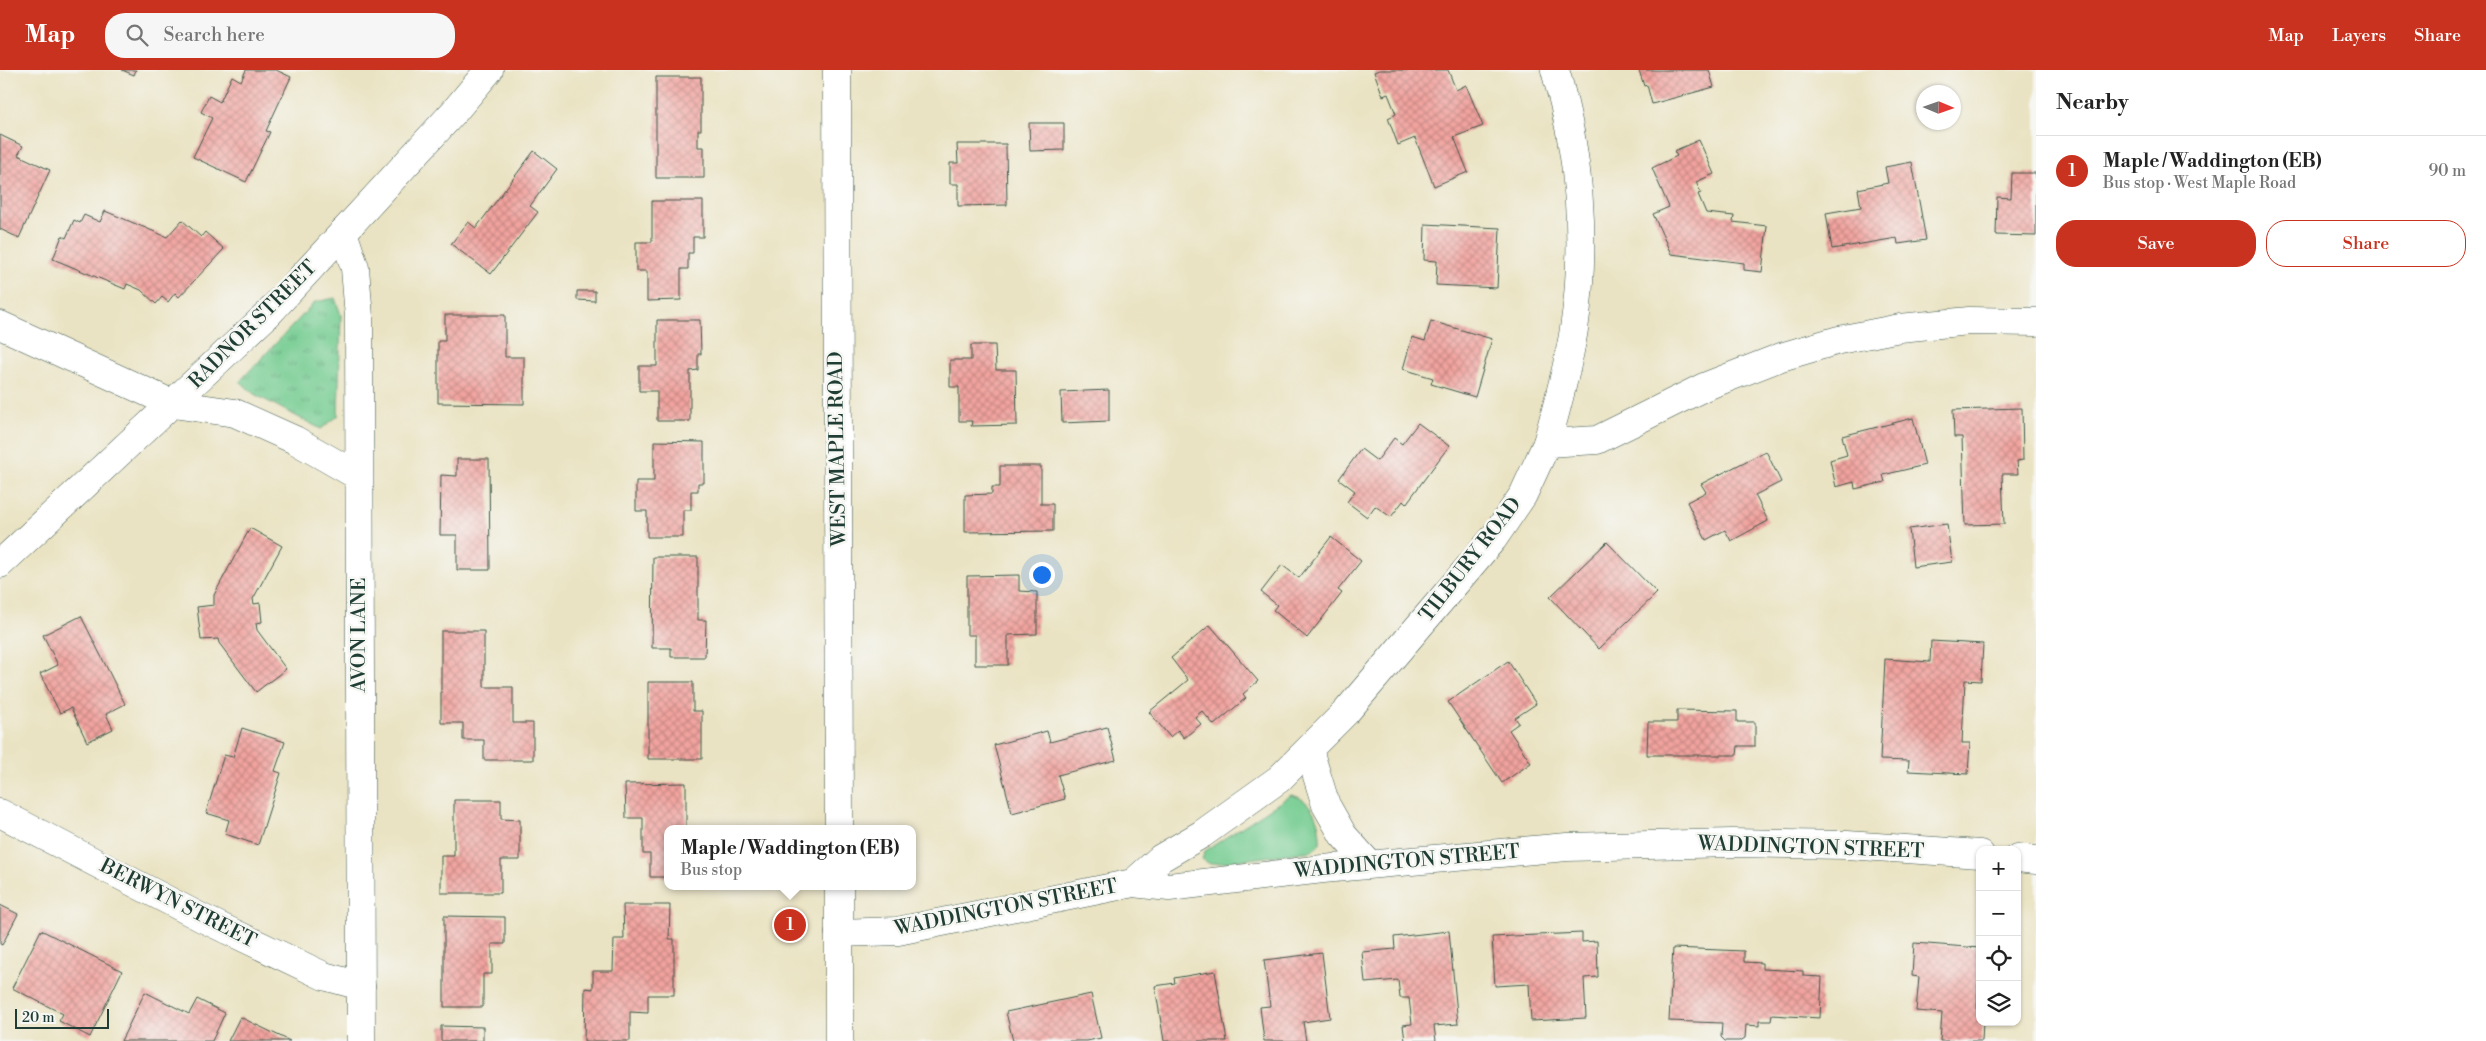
<!DOCTYPE html>
<meta charset="utf-8">
<style>
:root{--surface:#fff;--page:#f6f6f6;--text:#222;--muted:#767676;--line:#e0e0e0;--accent:#c8321e}
body{margin:0;font-family:"Libre Bodoni",serif;background:var(--page);color:var(--text)}
.controls{position:absolute;right:15px;bottom:15px;display:grid;overflow:hidden;border-radius:10px;box-shadow:0 1px 4px #0004}
.controls button{width:45px;height:45px;display:grid;place-items:center;padding:0;border:0;border-bottom:1px solid var(--line);background:var(--surface);color:var(--text);font:25px sans-serif}
.compass{position:absolute;left:1916px;top:15px;width:45px;height:45px;border-radius:50%;background:var(--surface);box-shadow:0 1px 4px #0004;rotate:92deg}
.scale{position:absolute;left:15px;bottom:12px;width:94px;box-sizing:border-box;padding-left:5px;border:2px solid #1f3d34;border-top:0;font-size:14px;line-height:18px;white-space:nowrap;color:#1f3d34;-webkit-text-stroke:4px #f6f6f2;paint-order:stroke}
.you{position:absolute;left:1041px;top:504px;width:18px;height:18px;margin:-12px;border:4px solid #fff;border-radius:50%;background:#1a73e8;box-shadow:0 0 0 8px #1a73e833}
.badge{display:grid;place-items:center;width:32px;height:32px;border-radius:50%;background:var(--accent);color:#fff;font-size:16px;font-weight:700}
.pin{position:absolute;translate:-50% -50%;border:2px solid #fff;box-shadow:0 1px 5px #0006}
.popup{position:absolute;left:664px;top:755px;width:252px;height:65px;box-sizing:border-box;display:grid;place-content:center;border-radius:10px;background:var(--surface);filter:drop-shadow(0 1px 4px #0005);font-size:16px;white-space:nowrap;color:var(--muted)}
.popup b{font-size:19px;color:var(--text)}
.popup::after{content:'';position:absolute;left:50%;top:100%;margin-left:-10px;border:10px solid transparent;border-top-color:var(--surface)}
.list{margin:0;padding:0;list-style:none}
h2{display:flex;justify-content:space-between;align-items:center;height:65px;margin:0;padding:0 20px;font-size:21px}
h2 small{font-size:16px;font-weight:400;color:var(--muted)}
.list li{display:grid;grid-template-columns:32px 1fr auto;gap:15px;align-items:center;box-sizing:border-box;height:70px;padding:0 20px;border-top:1px solid var(--line)}
.list b{display:block;font-size:19px;white-space:nowrap}
.list p{margin:0;font-size:16px;white-space:nowrap;color:var(--muted)}
.list em{font-size:16px;font-style:normal;color:var(--muted)}
.actions{display:flex;gap:10px;padding:15px 20px}
.actions a{flex:1;padding:11px 0;border:1px solid var(--accent);border-radius:20px;text-align:center;font-size:18px;color:var(--accent)}
.actions .main{background:var(--accent);color:#fff}
.icon{flex:none;width:28px;height:28px;fill:none;stroke:currentColor;stroke-width:2;stroke-linecap:round;stroke-linejoin:round}
.map{position:relative;flex:none;width:2036px;height:971px;overflow:hidden}
header{display:flex;align-items:center;gap:30px;box-sizing:border-box;height:70px;padding:0 25px;background:var(--accent);color:#fff}
header strong{font-size:24px}
nav{display:flex;gap:28px;margin-inline-start:auto;font-size:18px}
.search{width:350px;height:45px;background:var(--page);display:flex;align-items:center;gap:12px;box-sizing:border-box;padding:0 18px;border-radius:20px;color:var(--muted);font-size:19px}
main{display:flex}
aside{flex:1;background:var(--surface)}
.map>svg:first-child{display:block}
</style>
<header>
<strong>Map</strong>
<div class="search"><svg class="icon" aria-label="search" viewBox="0 0 24 24"><circle cx="10" cy="10" r="6"/><path d="M15 15l6 6"/></svg>Search here</div>
<nav><a>Map</a><a>Layers</a><a>Share</a></nav>
</header>
<main>
<div class="map">
<svg width="2036" height="971" viewBox="0 0 2036 971">
<defs>
<pattern id="grass-tufts" width="24" height="20" patternUnits="userSpaceOnUse" patternTransform="scale(1.25)"><rect width="24" height="20" fill="#74cc91"/><path d="M3 7l-1-3M5 7V3M7 7l1-3M15 17l-1-3M17 17v-4M19 17l1-3" fill="none" stroke="#5fa777"/></pattern>
<pattern id="building-cross-hatch" width="8" height="8" patternUnits="userSpaceOnUse" patternTransform="scale(1.25)"><rect width="8" height="8" fill="#f2a39f"/><path d="M0 0l8 8M0 8l8-8" fill="none" stroke="#c38682"/></pattern>
</defs>
<rect width="100%" height="100%" fill="#f6f6f2"/>
<filter id="ink" filterUnits="userSpaceOnUse"><feTurbulence type="fractalNoise" baseFrequency=".02" numOctaves="2"/><feDisplacementMap in="SourceGraphic" scale="10" xChannelSelector="R" yChannelSelector="G"/><feConvolveMatrix kernelMatrix="1 2 1 2 8 2 1 2 1" color-interpolation-filters="sRGB"/></filter>
<filter id="wash" filterUnits="userSpaceOnUse"><feTurbulence type="fractalNoise" baseFrequency=".0096" numOctaves="4" result="noise"/><feDisplacementMap in="SourceGraphic" scale="20" xChannelSelector="R" yChannelSelector="G"/><feGaussianBlur stdDeviation="1.12" result="paint"/><feColorMatrix in="noise" values="0 0 0 0 0 0 0 0 0 0 0 0 0 0 0 0 0 1.4 0 .05"/><feComposite in="paint" operator="in"/></filter>
<g filter="url(#wash)">
<rect width="100%" height="100%" fill="#eae3c3"/>
<path fill="url(#grass-tufts)" stroke="#4a8462" d="M335 228 341 245 338 346 321 359 254 324 240 311 315 232Z"/>
<path fill="#74cc91" stroke="#4a8462" d="M1291 725C1313 729 1321 753 1320 774L1312 781 1210 794 1202 789 1205 781Z"/>
<g id="blocks">
<g fill="url(#building-cross-hatch)">
<path d="M122 0H136L134 5Z"/>
<path d="M246 0H276L291 7 266 61 270 62 246 112 193 87 212 48 201 42 209 26 220 32 232 6 241 11Z"/>
<path d="M1379 0H1448L1456 20 1466 15 1483 56 1454 67 1468 102 1434 116 1415 68 1398 75 1388 48 1396 44 1388 24 1383 26 1374 2Z"/>
<path d="M1639 0H1709L1714 17 1652 34 1647 15 1644 16Z"/>
<path d="M656 7H701V60H698V77H704V108H656Z"/>
<path d="M1029 53H1064V80L1030 81Z"/>
<path d="M0 65 23 76 18 85 50 100 19 168 0 159Z"/>
<path d="M1699 70 1714 104 1696 112 1701 123 1698 124 1706 143 1734 146 1733 152 1767 156 1762 202 1744 200V193L1671 184 1653 144 1669 137 1652 98 1677 86 1674 81Z"/>
<path d="M957 74H1006L1007 135 958 136V114H950V93H958Z"/>
<path d="M534 81 557 99 530 136 538 142 491 204 451 174 468 152 476 158Z"/>
<path d="M1912 92 1926 170 1898 174 1897 168 1832 179 1826 143 1861 137 1858 119 1888 113 1885 97Z"/>
<path d="M2012 103H2036V166L1996 165 1997 127 2011 128Z"/>
<path d="M652 131H703V167H693V183H688V199H681V230L647 231V201H636V172H652Z"/>
<path d="M105 141 167 167 182 150 201 167 205 162 224 179 179 227 175 223 168 232 162 227 156 234 141 220 127 214 125 219 53 189 62 166 66 168 74 150 80 153 84 145 100 152Z"/>
<path d="M1425 154 1500 158 1497 218 1436 215 1437 191 1424 190Z"/>
<path d="M577 221H595V231L577 230Z"/>
<path d="M445 245H505V287H524V334L438 333V271H445Z"/>
<path d="M657 250H700L701 284H698V300L690 301V351H657V321H639V296H657Z"/>
<path d="M1431 251 1492 269 1475 327 1431 314 1433 308 1403 299 1412 267 1425 271Z"/>
<path d="M971 275H995L996 300H1016L1017 355 971 356 972 351H959V317H950V290H971Z"/>
<path d="M1109 320V351L1062 353 1061 322Z"/>
<path d="M2022 338 2023 390 2017 391 2018 404H2002L2004 454 1965 455 1962 367H1954L1953 340Z"/>
<path d="M1913 348 1925 395 1883 405 1885 412 1855 419 1854 412 1836 417 1830 390 1847 385 1842 366Z"/>
<path d="M1418 353 1449 376 1406 434 1403 431 1391 447 1375 436 1367 447 1347 432 1355 421 1339 409 1361 379 1377 391 1394 368 1402 374Z"/>
<path d="M654 371 704 372V413H698V421H691V440H683V467H647V441H636V411H654Z"/>
<path d="M1766 381 1781 412 1755 425 1768 451 1731 471 1725 460 1706 470 1687 432 1706 422 1701 414Z"/>
<path d="M457 389H489L490 500H457V465H440L441 405 457 406Z"/>
<path d="M1000 396H1041V434H1053V461L965 462V425L992 424V417H1000Z"/>
<path d="M1947 454 1952 492 1913 497 1909 459Z"/>
<path d="M250 458 282 476 253 529 254 534 260 533 262 552 256 553 257 560 286 599 256 622 219 573 218 569 201 570 197 537 214 535V525Z"/>
<path d="M1331 467 1361 491 1338 520 1342 523 1307 568 1273 540 1277 535 1261 522 1282 495 1299 508Z"/>
<path d="M1607 472 1657 523 1599 579 1550 527Z"/>
<path d="M653 487H698V550H706L705 587H671V578H652Z"/>
<path d="M1019 505V521L1037 522V564L1008 565V595H975V565H967V506Z"/>
<path d="M81 546 125 634 106 644 113 659 87 672 71 638 60 643 40 604 58 595 43 565Z"/>
<path d="M1210 555 1258 611 1243 624 1246 628 1214 655 1202 641 1195 647 1201 654 1184 668 1178 660 1170 667 1149 642 1188 610 1171 588Z"/>
<path d="M441 561H484V617H513V653H533V690H484V670H463V653H441Z"/>
<path d="M1931 571 1983 574 1981 611 1965 610 1962 673H1970L1968 704 1908 701 1909 691 1880 690 1885 589 1930 592Z"/>
<path d="M1508 591 1536 634 1515 648 1519 653 1509 660 1531 693 1502 713 1448 632Z"/>
<path d="M648 612H693V641H702V689H648Z"/>
<path d="M1677 640 1737 641V652H1755V676H1738L1737 685H1647L1648 652H1677Z"/>
<path d="M1107 657 1116 690 1058 705 1065 729 1012 743 994 675 1047 661 1050 672Z"/>
<path d="M242 658 285 672 275 701 281 703 258 775 225 764 229 750 206 743 224 685 233 687Z"/>
<path d="M686 713V759H668V807H650V784H643V748H626L625 714Z"/>
<path d="M454 730H501V749L520 750V790H501V823H441V786H454Z"/>
<path d="M0 835 18 844 2 875 0 874Z"/>
<path d="M623 835H670L669 869H674V925H648V943L630 942V971H584L585 918 593 919V901H613L614 869H624Z"/>
<path d="M444 846 505 847V874H492V904H483V937H444Z"/>
<path d="M41 860 122 901 90 967 59 951 63 944 12 918Z"/>
<path d="M1449 861 1458 954 1434 956 1436 971H1405L1403 955 1412 954 1409 928H1400L1398 910 1365 913 1362 882 1395 879 1394 867Z"/>
<path d="M1582 863V872L1597 871 1598 907 1584 908 1586 948 1531 951 1529 914 1495 916 1492 867Z"/>
<path d="M1914 873 1980 878 1977 943 1980 944V952H1983L1982 971H1940L1942 943 1916 941 1919 907 1912 906Z"/>
<path d="M1673 878 1744 881V892L1762 893V899L1803 901V906L1822 907 1820 948 1772 945 1771 951H1759V956L1746 955 1745 968 1740 971H1725L1721 967 1722 953 1669 951Z"/>
<path d="M1322 883 1330 948 1303 952 1306 971H1264L1260 937 1270 936 1264 890Z"/>
<path d="M1215 901 1227 971H1164L1155 916 1175 913 1174 908Z"/>
<path d="M145 922 189 944 197 929 225 943 212 971H121Z"/>
<path d="M1091 924 1101 968 1087 971H1013L1006 942Z"/>
<path d="M240 947 290 971H228Z"/>
<path d="M441 956 483 957V971H441Z"/>
</g>
</g>
</g>
<g filter="url(#ink)">
<use href="#blocks" fill-opacity="0" stroke="#3d5649" stroke-width="1"/>
<g fill="none" stroke-linecap="round" stroke-linejoin="round">
<g stroke="#3d5649" stroke-width="29">
<g id="minor">
<path d="M343 162 355 198 359 247 361 971"/>
<path d="M0 255 173 334 235 343 295 370 358 406"/>
<path d="M1547 373C1557 336 1568 298 1574 259 1587 173 1580 83 1555 0"/>
<path d="M0 494 269 243 453 43 489 0"/>
<path d="M1309 680 1326 735 1343 765 1369 794"/>
<path d="M0 743 202 848 324 906 361 916"/>
<path d="M2017 788 2036 790"/>
<path d="M1133 813 1161 788 1202 764 1279 709 1346 642 1493 469 1523 425 1547 373 1597 370 1704 317 1781 287 1839 270 1900 258 1969 251 2036 252"/>
<path d="M839 863 898 861 1133 813 1169 817 1323 799 1567 777 1732 773 1847 775 1980 784"/>
</g>
</g>
<g stroke="#3d5649" stroke-width="29">
<g id="major">
<path d="M837 0 839 759"/>
<path d="M839 816V971"/>
</g>
</g>
<use href="#minor" stroke="#fff" stroke-width="28"/>
<use href="#major" stroke="#fff" stroke-width="28"/>
</g>
</g>
<g text-anchor="middle" dominant-baseline="central" stroke-width="5" stroke-linejoin="round" paint-order="stroke">
<g font-size="20" fill="#1f3d34" stroke="#f6f6f2">
<text transform="translate(253 255) rotate(-45)">RADNOR STREET</text>
<text transform="translate(838 379) rotate(-91)">WEST MAPLE ROAD</text>
<text transform="translate(1471 490) rotate(-52)">TILBURY ROAD</text>
<text transform="translate(359 565) rotate(-90)">AVON LANE</text>
<text transform="translate(1811 778) rotate(2)">WADDINGTON STREET</text>
<text transform="translate(1407 792) rotate(-5)">WADDINGTON STREET</text>
<text transform="translate(178 834) rotate(27)">BERWYN STREET</text>
<text transform="translate(1006 838) rotate(-11)">WADDINGTON STREET</text>
</g>
</g>
</svg>
<div class="controls">
<button>+</button>
<button>−</button>
<button><svg class="icon" aria-label="locate" viewBox="0 0 24 24"><circle cx="12" cy="12" r="6"/><path d="M12 2v4M12 18v4M2 12h4M18 12h4"/></svg></button>
<button><svg class="icon" aria-label="layers" viewBox="0 0 24 24"><path d="M12 4l9 5-9 5-9-5zM3 14l9 5 9-5"/></svg></button>
</div>
<svg class="compass" viewBox="-18 -18 36 36"><path d="M0-13l5 13h-10z" fill="#e53935"/><path d="M0 13l5-13h-10z" fill="#767676"/></svg>
<div class="scale">20 m</div>
<div class="you"></div>
<div class="pin badge" style="left:790px;top:855px">1</div>
<div class="popup"><b>Maple / Waddington (EB)</b>Bus stop</div>
</div>
<aside>
<h2>Nearby<small></small></h2>
<ul class="list">
<li><span class="badge">1</span><div><b>Maple / Waddington (EB)</b><p>Bus stop · West Maple Road</p></div><em>90 m</em></li>
</ul>
<div class="actions"><a class="main">Save</a><a>Share</a></div>
</aside>
</main>
